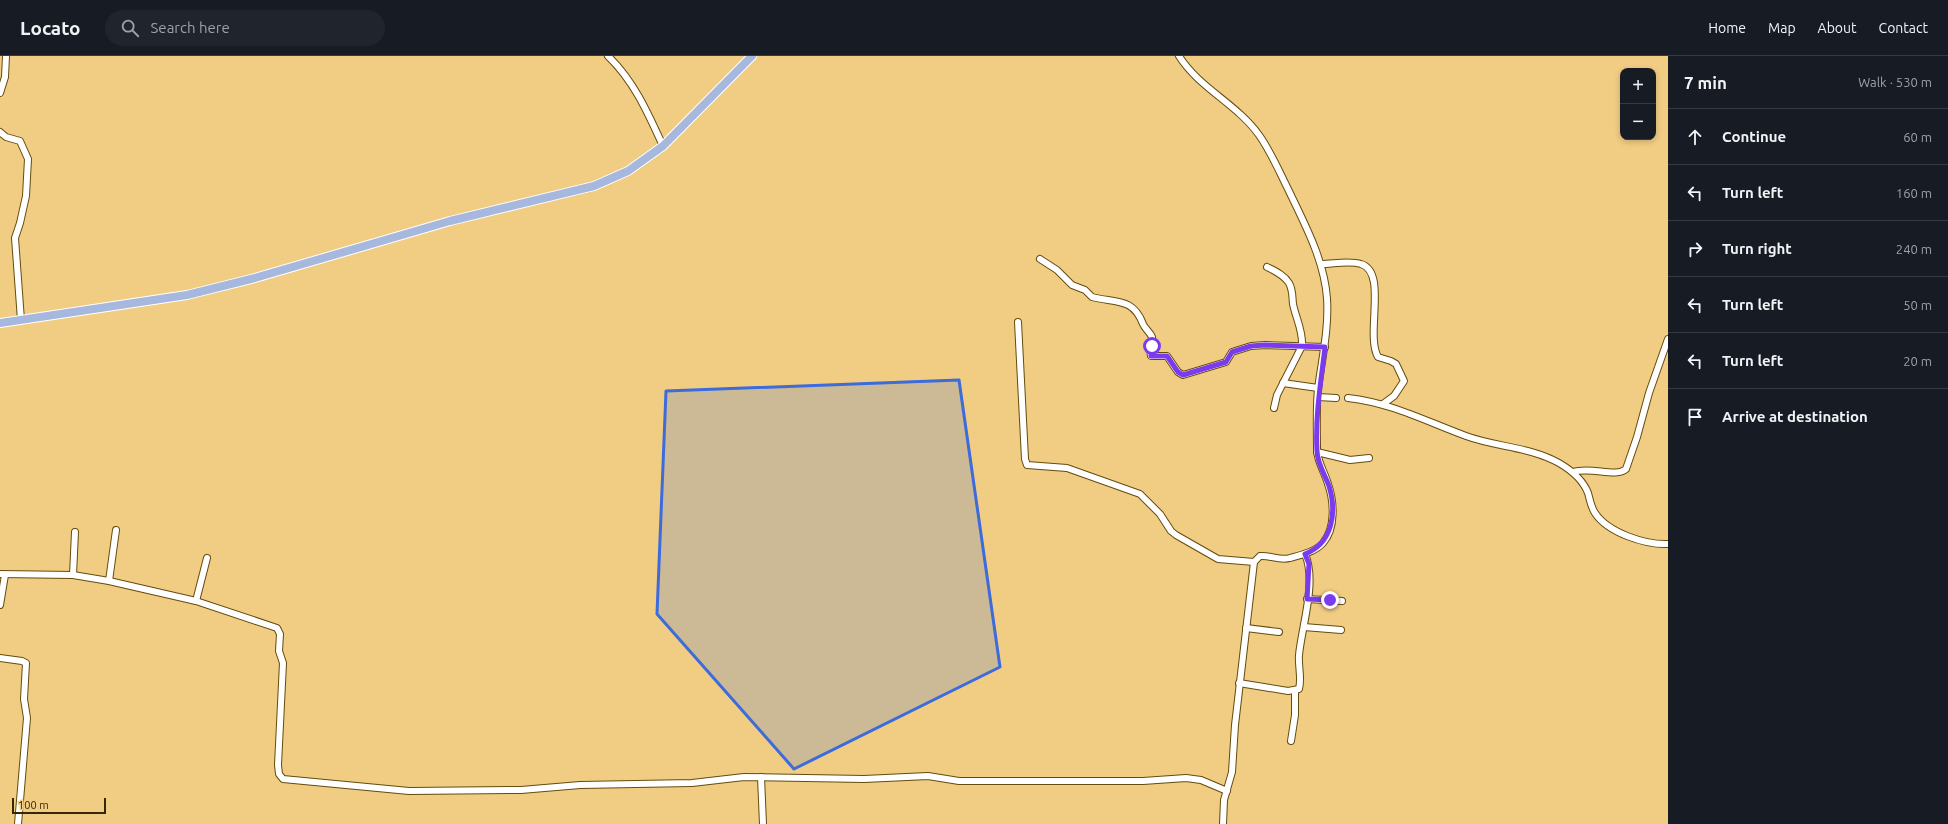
<!DOCTYPE html>
<meta charset="utf-8">
<style>
:root{--surface:#171b24;--page:#20242c;--text:#f1f3f6;--muted:#9ea1a6;--line:#363941}
body{margin:0;font-family:Ubuntu,sans-serif;background:var(--page);color:var(--text)}
.controls{position:absolute;right:12px;top:12px;display:grid;overflow:hidden;border-radius:8px;box-shadow:0 2px 6px #0003}
.controls button{width:36px;height:36px;display:grid;place-items:center;padding:0;border:0;border-bottom:1px solid var(--line);background:var(--surface);color:var(--text);font:20px sans-serif}
.scale{position:absolute;left:12px;bottom:10px;width:94px;box-sizing:border-box;padding-left:4px;border:2px solid #342707;border-top:0;font-size:11px;line-height:14px;white-space:nowrap;color:#342707;-webkit-text-stroke:3px #f1cd84;paint-order:stroke}
.stop{position:absolute;width:12px;height:12px;margin:-9px;border:3px solid #7c3aed;border-radius:50%;background:#fff}
.stop.end{background:#7c3aed;border-color:#fff;box-shadow:0 1px 4px #0008}
.list{margin:0;padding:0;list-style:none}
h2{display:flex;justify-content:space-between;align-items:center;height:52px;margin:0;padding:0 16px;font-size:17px}
h2 small{font-size:13px;font-weight:400;color:var(--muted)}
.list li{display:grid;grid-template-columns:26px 1fr auto;gap:12px;align-items:center;box-sizing:border-box;height:56px;padding:0 16px;border-top:1px solid var(--line)}
.list b{display:block;font-size:15px;white-space:nowrap}
.list em{font-size:13px;font-style:normal;color:var(--muted)}
.icon{flex:none;width:22px;height:22px;fill:none;stroke:currentColor;stroke-width:2;stroke-linecap:round;stroke-linejoin:round}
.map{position:relative;flex:none;width:1668px;height:768px;overflow:hidden}
header{display:flex;align-items:center;gap:24px;box-sizing:border-box;height:56px;padding:0 20px;background:var(--surface);border-bottom:1px solid var(--line)}
header strong{font-size:19px}
nav{display:flex;gap:22px;margin-inline-start:auto;font-size:14px}
.search{width:280px;height:36px;background:var(--page);display:flex;align-items:center;gap:10px;box-sizing:border-box;padding:0 14px;border-radius:22px;color:var(--muted);font-size:15px}
main{display:flex}
aside{flex:1;background:var(--surface)}
.map>svg:first-child{display:block}
</style>
<header>
<strong>Locato</strong>
<div class="search"><svg class="icon" aria-label="search" viewBox="0 0 24 24"><circle cx="10" cy="10" r="6"/><path d="M15 15l6 6"/></svg>Search here</div>
<nav><a>Home</a><a>Map</a><a>About</a><a>Contact</a></nav>
</header>
<main>
<div class="map">
<svg width="1668" height="768" viewBox="0 0 1668 768">
<rect width="100%" height="100%" fill="#f1cd84"/>
<g fill="none" stroke-linecap="round" stroke-linejoin="round">
<g stroke="#644b0f" stroke-width="8">
<g id="minor">
<path d="M608 0C634 25 648 57 663 90"/>
<path d="M1179 0C1199 32 1237 48 1259 79 1271 96 1279 115 1288 133 1304 167 1324 203 1327 242 1329 273 1322 302 1318 333 1316 352 1317 374 1317 394 1317 405 1325 417 1328 428 1334 445 1336 472 1323 487 1315 496 1301 499 1290 502 1280 505 1270 499 1260 500L1254 506 1235 669 1232 716 1224 744 1223 768"/>
<path d="M0 37 5 21 6 0"/>
<path d="M0 76 6 81 20 85 28 103 26 140 20 167 15 182 21 264"/>
<path d="M1040 203 1057 214 1072 229 1085 234 1092 241C1115 247 1133 241 1143 268 1145 273 1150 276 1152 281 1153 288 1149 294 1151 300H1167L1178 316 1183 319 1226 306 1232 296 1251 290 1265 289 1325 291"/>
<path d="M1321 208C1333 208 1349 204 1361 208 1388 216 1365 279 1378 301L1391 305 1396 308 1404 325 1394 340 1383 348"/>
<path d="M1267 211C1275 215 1284 219 1289 227 1293 234 1292 240 1293 248 1296 263 1303 274 1302 290L1277 339 1274 352"/>
<path d="M1018 266 1025 403 1027 409 1067 412 1140 438 1160 458 1171 475 1176 479 1218 503 1254 506"/>
<path d="M1283 327 1318 332"/>
<path d="M1318 341 1336 342"/>
<path d="M1348 342C1392 347 1425 365 1466 380 1496 391 1531 391 1559 407 1571 414 1583 424 1588 437 1590 444 1591 451 1595 457 1608 477 1646 489 1668 488"/>
<path d="M1317 396 1350 404 1369 402"/>
<path d="M1573 416C1591 410 1616 422 1626 413L1637 381 1649 337 1668 283"/>
<path d="M0 518 73 519 109 525 196 545 277 572 280 578 279 595 283 607 278 709 279 718 283 723 409 735 521 734 580 729 692 727 744 721 864 723 928 720 959 725H1143L1186 722 1201 724 1227 735"/>
<path d="M73 519 75 476"/>
<path d="M109 525 116 474"/>
<path d="M1307 543 1342 545"/>
<path d="M196 545 207 502"/>
<path d="M0 549 5 519"/>
<path d="M1304 571 1341 574"/>
<path d="M1246 572 1279 576"/>
<path d="M0 602 22 605 26 607 24 643 27 662 18 768"/>
<path d="M1239 627 1288 635 1299 633C1302 622 1298 610 1299 599 1302 569 1317 526 1305 498"/>
<path d="M1291 685 1295 659V635"/>
<path d="M761 721 763 768"/>
</g>
</g>
<g stroke="#fff" stroke-width="10">
<path id="major" d="M0 267 187 239 255 222 450 165 594 130 628 115 663 90 752 0"/>
</g>
<use href="#minor" stroke="#fff" stroke-width="6"/>
<use href="#major" stroke="#a6b8de" stroke-width="8"/>
</g>
<g fill="none" stroke-linecap="round" stroke-linejoin="round">
<path stroke="#7c3aed" stroke-width="5" d="M1152 290 1151 300H1167L1178 316 1183 319 1226 306 1232 296 1251 290 1265 289 1325 291C1321 326 1315 359 1317 395 1317 407 1325 419 1329 430 1337 456 1333 487 1305 498L1309 508 1307 543 1330 544"/>
</g>
<path fill="#3c6bdb" fill-opacity="0.2" stroke="#3c6bdb" stroke-width="3" stroke-linejoin="round" d="M959 324 1000 611 794 713 657 558 666 335Z"/>
</svg>
<div class="controls">
<button>+</button>
<button>−</button>
</div>
<div class="scale">100 m</div>
<div class="stop" style="left:1152px;top:290px"></div>
<div class="stop end" style="left:1330px;top:544px"></div>
</div>
<aside>
<h2>7 min<small>Walk · 530 m</small></h2>
<ul class="list">
<li><svg class="icon" aria-label="ahead" viewBox="0 0 24 24"><path d="M12 20V5M6 11l6-6 6 6"/></svg><div><b>Continue</b></div><em>60 m</em></li>
<li><svg class="icon" aria-label="left" viewBox="0 0 24 24"><path d="M17 20v-9H6M10 6l-5 5 5 5"/></svg><div><b>Turn left</b></div><em>160 m</em></li>
<li><svg class="icon" aria-label="right" viewBox="0 0 24 24"><path d="M7 20v-9h11M14 6l5 5-5 5"/></svg><div><b>Turn right</b></div><em>240 m</em></li>
<li><svg class="icon" aria-label="left" viewBox="0 0 24 24"><path d="M17 20v-9H6M10 6l-5 5 5 5"/></svg><div><b>Turn left</b></div><em>50 m</em></li>
<li><svg class="icon" aria-label="left" viewBox="0 0 24 24"><path d="M17 20v-9H6M10 6l-5 5 5 5"/></svg><div><b>Turn left</b></div><em>20 m</em></li>
<li><svg class="icon" aria-label="arrive" viewBox="0 0 24 24"><path d="M6 21V4h12l-3 4 3 4H6"/></svg><div><b>Arrive at destination</b></div></li>
</ul>
</aside>
</main>
